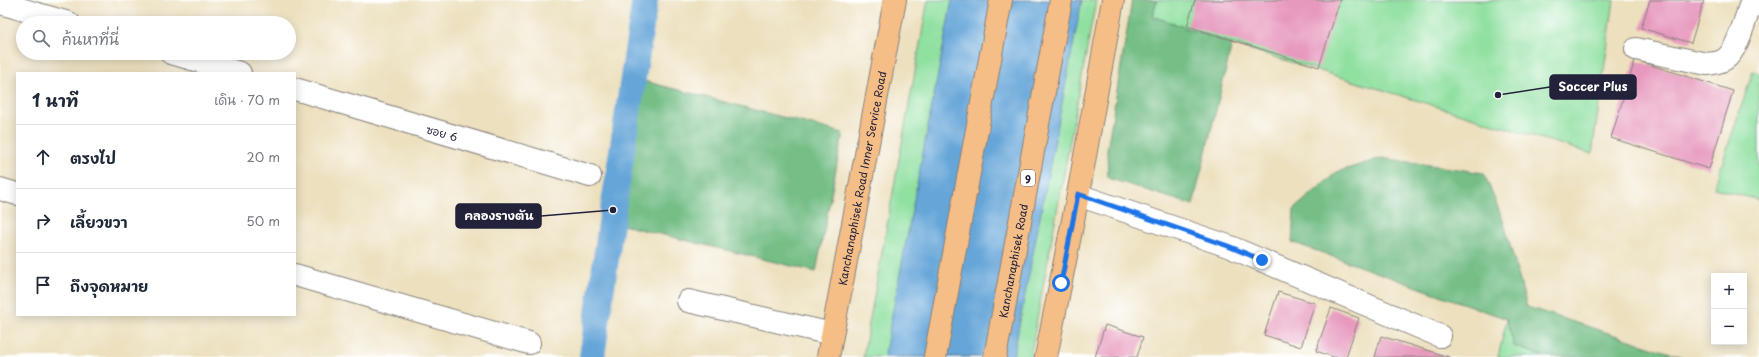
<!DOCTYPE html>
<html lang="th">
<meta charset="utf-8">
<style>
:root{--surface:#fff;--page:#f2f2f3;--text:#1f2937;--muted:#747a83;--line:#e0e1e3}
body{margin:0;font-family:"Playpen Sans","Playpen Sans Thai",sans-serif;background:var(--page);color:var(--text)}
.controls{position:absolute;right:12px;bottom:12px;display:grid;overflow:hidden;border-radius:0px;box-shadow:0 2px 10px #0003}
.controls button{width:36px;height:36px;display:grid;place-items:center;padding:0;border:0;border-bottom:1px solid var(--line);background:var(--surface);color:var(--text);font:20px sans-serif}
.stop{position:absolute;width:12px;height:12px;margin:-9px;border:3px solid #1a73e8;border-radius:50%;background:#fff}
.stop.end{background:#1a73e8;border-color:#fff;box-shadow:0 1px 4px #0008}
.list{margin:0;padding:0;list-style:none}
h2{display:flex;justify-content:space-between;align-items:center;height:52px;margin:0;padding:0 16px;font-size:17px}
h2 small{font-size:13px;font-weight:400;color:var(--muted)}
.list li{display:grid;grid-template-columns:26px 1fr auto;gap:12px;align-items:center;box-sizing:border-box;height:64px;padding:0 16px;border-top:1px solid var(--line)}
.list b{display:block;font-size:15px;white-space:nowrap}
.list em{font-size:13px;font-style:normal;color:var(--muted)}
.icon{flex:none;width:22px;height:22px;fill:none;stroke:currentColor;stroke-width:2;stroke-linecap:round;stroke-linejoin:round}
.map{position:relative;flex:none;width:1759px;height:357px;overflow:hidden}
.search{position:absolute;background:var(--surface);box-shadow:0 2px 10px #0003;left:16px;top:16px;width:280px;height:44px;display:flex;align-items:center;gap:10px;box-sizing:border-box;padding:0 14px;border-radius:22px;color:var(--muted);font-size:15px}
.panel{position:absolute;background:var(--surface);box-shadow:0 2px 10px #0003;left:16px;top:72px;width:280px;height:244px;border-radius:0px}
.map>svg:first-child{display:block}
</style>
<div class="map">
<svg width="1759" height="357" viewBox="0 0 1759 357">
<rect width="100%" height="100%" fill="#fff"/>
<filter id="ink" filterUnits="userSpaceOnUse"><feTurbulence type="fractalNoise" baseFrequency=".025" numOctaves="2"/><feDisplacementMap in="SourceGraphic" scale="8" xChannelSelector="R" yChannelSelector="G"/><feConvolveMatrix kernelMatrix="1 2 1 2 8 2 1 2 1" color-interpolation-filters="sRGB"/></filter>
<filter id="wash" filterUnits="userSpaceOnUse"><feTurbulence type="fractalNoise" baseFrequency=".012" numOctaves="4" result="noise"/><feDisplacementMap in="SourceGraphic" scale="16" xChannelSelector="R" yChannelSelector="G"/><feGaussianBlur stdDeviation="0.9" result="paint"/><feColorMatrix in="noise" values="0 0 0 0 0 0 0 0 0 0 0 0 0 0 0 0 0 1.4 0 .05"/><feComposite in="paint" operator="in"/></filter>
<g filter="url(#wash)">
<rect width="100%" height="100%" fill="#ece0be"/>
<g fill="#90e0a0" stroke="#59816e">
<path d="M928 0H1096L1030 357H863Z"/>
<path d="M1157 0H1614L1592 154 1232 44 1152 16Z"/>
<path d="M1753 71 1759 73V200L1714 188Z"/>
<path d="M1507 319 1514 346 1545 357H1498Z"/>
</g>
<g fill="#74be86" stroke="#4b7060">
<path d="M1132 0H1157L1152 16 1232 44 1193 205 1108 178 1107 150Z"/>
<path d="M644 81 843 133 816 272 623 225Z"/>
<path d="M1382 158 1484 173 1504 223 1527 307 1683 357H1545L1514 346 1507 319 1292 242 1294 209 1337 172Z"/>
</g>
<path fill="#65a5d8" stroke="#44648a" d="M952 0H1082L1013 357H884Z"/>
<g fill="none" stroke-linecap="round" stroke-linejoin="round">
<path stroke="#65a5d8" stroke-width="26" d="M592 357 613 210 645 0"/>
</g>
<g id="blocks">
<g fill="#e799bd">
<path d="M1195 0H1340L1319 67 1187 26Z"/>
<path d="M1650 0H1704L1691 43 1641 28Z"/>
<path d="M1635 60 1733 91 1709 169 1611 138Z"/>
<path d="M1278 292 1315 303 1301 347 1264 335Z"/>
<path d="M1331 308 1359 318 1346 357H1334L1316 351Z"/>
<path d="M1105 325 1143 337 1137 357H1095Z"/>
<path d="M1381 336 1449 357H1375Z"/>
</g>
</g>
</g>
<g filter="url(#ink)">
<use href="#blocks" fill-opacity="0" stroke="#87817c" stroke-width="1"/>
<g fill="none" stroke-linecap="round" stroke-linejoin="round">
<g stroke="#87817c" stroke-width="24">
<g id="minor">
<path d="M0 3 69 23"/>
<path d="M1636 49 1707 64C1714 63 1720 63 1725 59 1738 51 1746 15 1752 0"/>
<path d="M171 53 240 73"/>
<path d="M295 89 590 176"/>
<path d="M0 189 17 194"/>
<path d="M1078 195 1228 246 1440 336"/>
<path d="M295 275 529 343"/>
<path d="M688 301 832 334"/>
</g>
</g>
<g stroke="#87817c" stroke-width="24">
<g id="major">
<path id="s1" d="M828 357 895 0"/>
<path d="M1046 357 1078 195 1113 0"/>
</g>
</g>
<g stroke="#87817c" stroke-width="24">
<g id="highway">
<path d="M935 357 1001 0"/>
<path id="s2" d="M995 357 1061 0"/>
</g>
</g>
<use href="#minor" stroke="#fff" stroke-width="22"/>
<use href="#major" stroke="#f6be87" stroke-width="22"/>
<use href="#highway" stroke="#f6be87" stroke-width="22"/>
</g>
</g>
<g fill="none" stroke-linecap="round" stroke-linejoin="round" filter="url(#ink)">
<path stroke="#1a73e8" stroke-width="5" d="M1061 283 1078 194 1228 246 1262 260"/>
</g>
<g text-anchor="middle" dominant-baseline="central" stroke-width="3" stroke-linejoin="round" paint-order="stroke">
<rect fill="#fff" stroke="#646476" stroke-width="1" x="1021" y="170" width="14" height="16" rx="3"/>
<g font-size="10" font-weight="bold" fill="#22223b">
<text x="1028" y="178">9</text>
</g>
<g font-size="11" fill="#22223b" stroke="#fff">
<text transform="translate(442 133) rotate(16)">ซอย 6</text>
<text stroke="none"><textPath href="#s1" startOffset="182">Kanchanaphisek Road Inner Service Road</textPath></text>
<text stroke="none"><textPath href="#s2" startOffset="98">Kanchanaphisek Road</textPath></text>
</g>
</g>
<path fill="none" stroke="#22223b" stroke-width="1.5" d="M1498 95L1550 87M613 210L541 216"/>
<g fill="#22223b" stroke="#fff" stroke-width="1.5">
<circle cx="1498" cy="95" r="4"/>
<circle cx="613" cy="210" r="4"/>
</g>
<g fill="#22223b" stroke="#22223b" stroke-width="1.5">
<rect x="1550" y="75" width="86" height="24" rx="4"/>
<rect x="456" y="204" width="85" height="24" rx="4"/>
</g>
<g font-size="12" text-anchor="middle" font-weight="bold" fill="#fff">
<text x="1593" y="91">Soccer Plus</text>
<text x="499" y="220">คลองรางตัน</text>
</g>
</svg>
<div class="controls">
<button>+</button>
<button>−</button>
</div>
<div class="stop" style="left:1061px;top:283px"></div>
<div class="stop end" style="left:1262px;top:260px"></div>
<div class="search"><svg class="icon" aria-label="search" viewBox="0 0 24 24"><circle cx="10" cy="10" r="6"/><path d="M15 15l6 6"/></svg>ค้นหาที่นี่</div>
<section class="panel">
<h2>1 นาที<small>เดิน · 70 m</small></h2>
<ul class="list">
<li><svg class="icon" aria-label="ahead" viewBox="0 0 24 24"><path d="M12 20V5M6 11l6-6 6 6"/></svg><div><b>ตรงไป</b></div><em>20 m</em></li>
<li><svg class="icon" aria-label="right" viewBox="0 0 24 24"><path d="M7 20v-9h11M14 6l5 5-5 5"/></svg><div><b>เลี้ยวขวา</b></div><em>50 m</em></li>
<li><svg class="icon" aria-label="arrive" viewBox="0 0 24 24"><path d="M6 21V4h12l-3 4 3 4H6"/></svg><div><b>ถึงจุดหมาย</b></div></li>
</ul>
</section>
</div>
